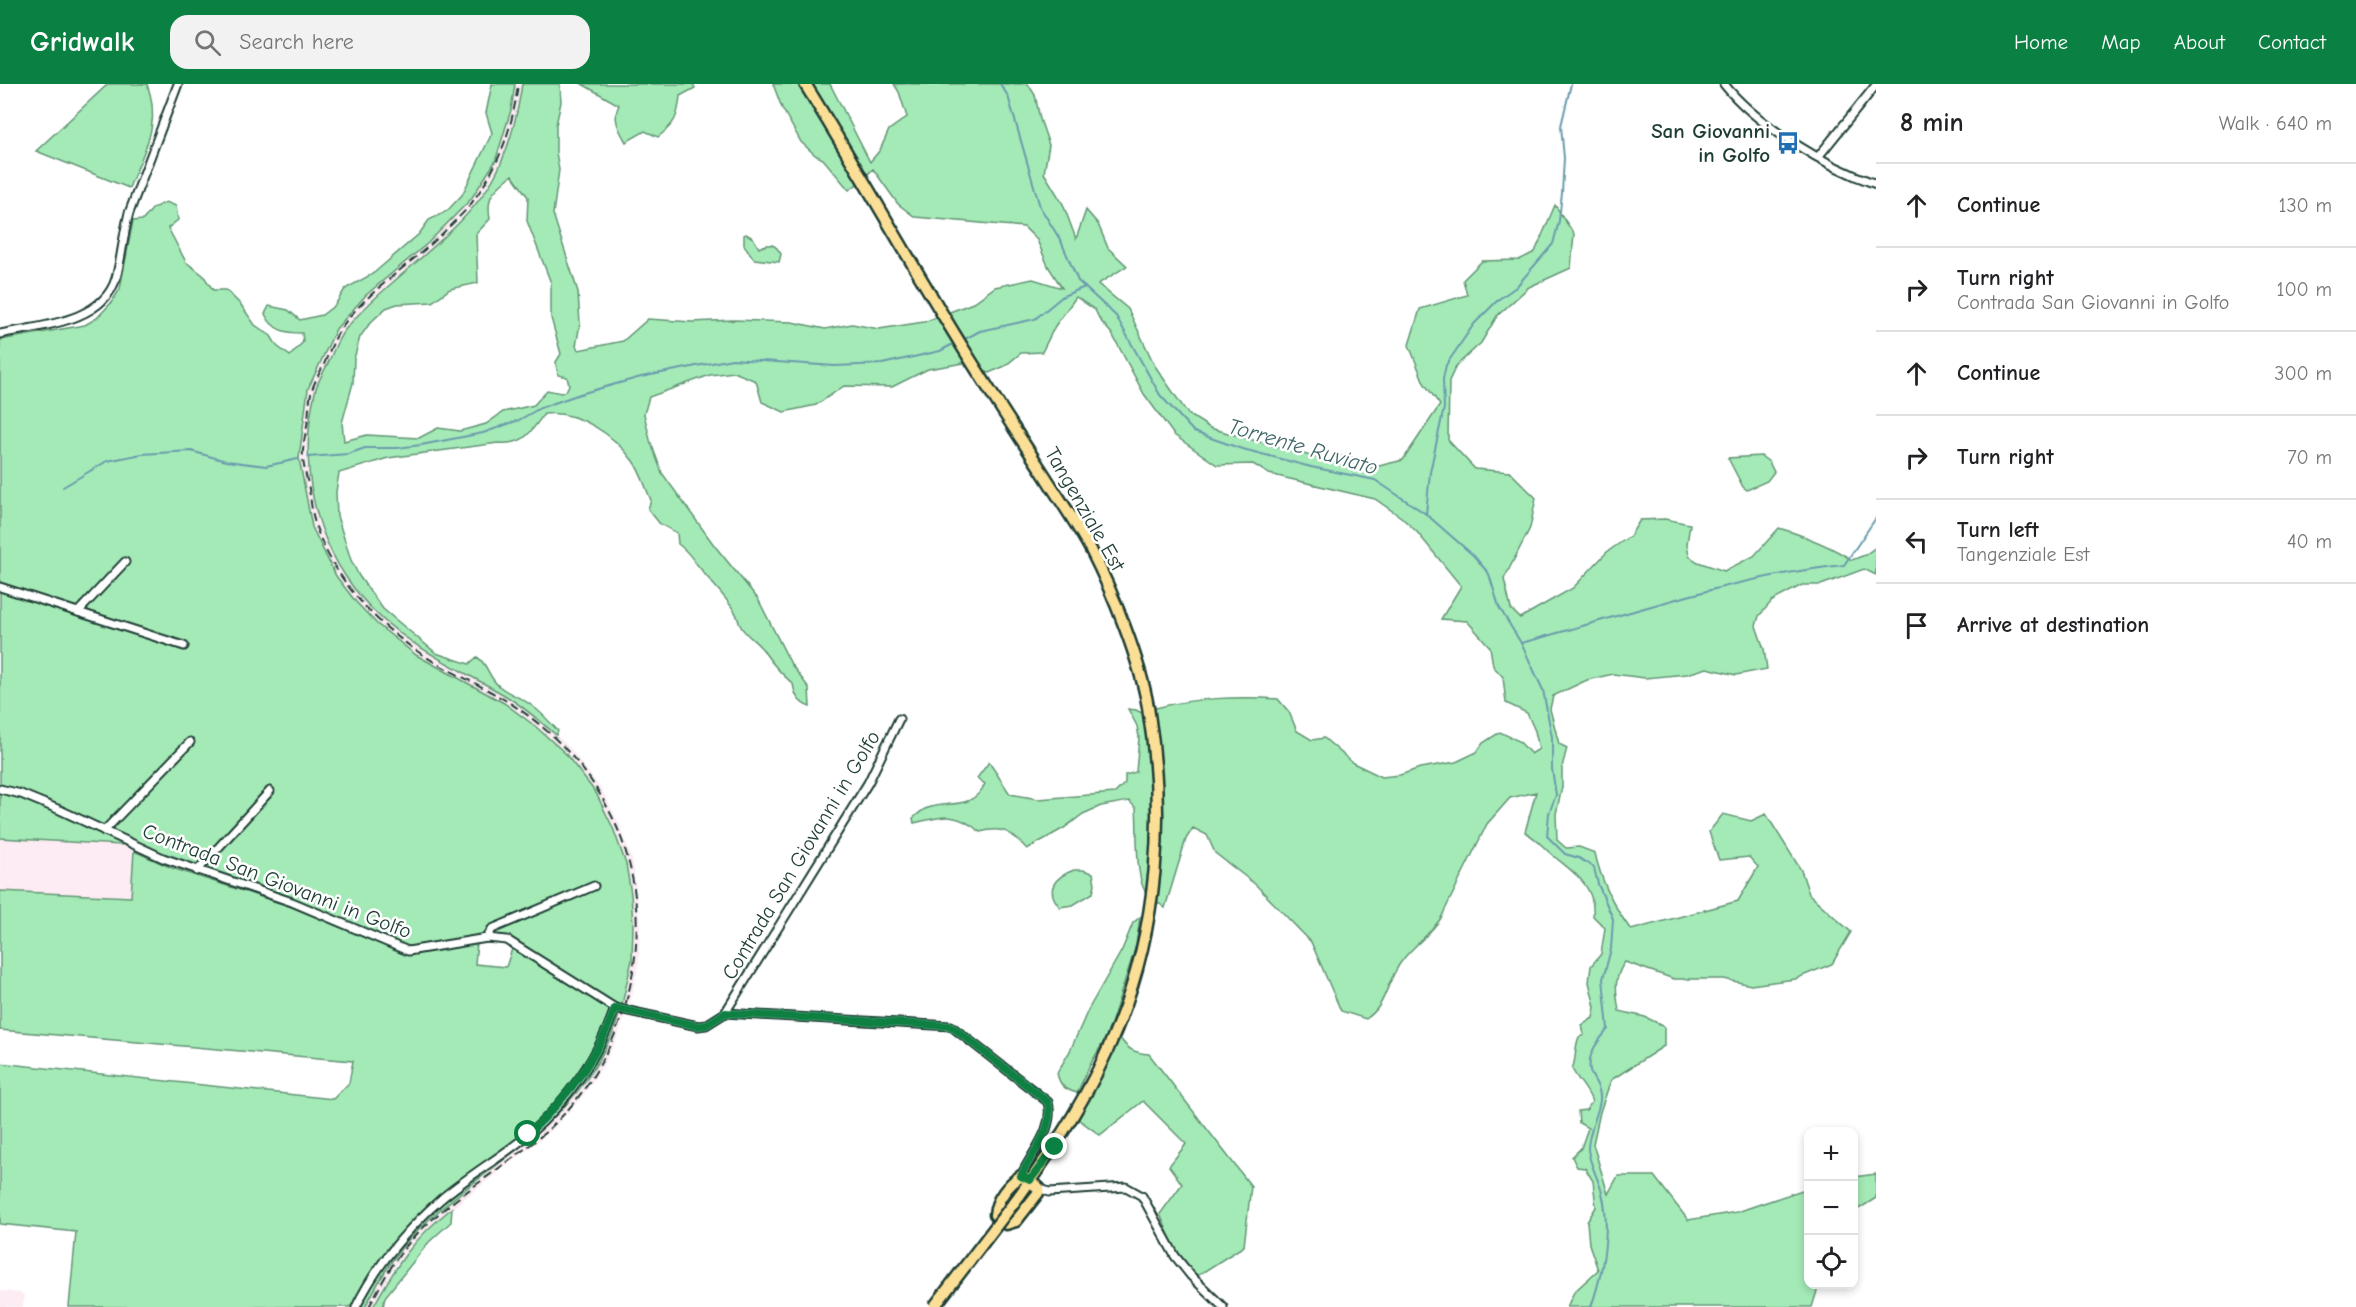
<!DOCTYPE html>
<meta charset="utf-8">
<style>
:root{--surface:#fff;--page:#f2f2f2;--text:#202124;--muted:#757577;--line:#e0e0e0;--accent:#0b8043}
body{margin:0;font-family:"Comic Neue",sans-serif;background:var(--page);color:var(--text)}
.controls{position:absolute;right:18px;bottom:18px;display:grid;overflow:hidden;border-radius:12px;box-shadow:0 3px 9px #0003}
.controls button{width:54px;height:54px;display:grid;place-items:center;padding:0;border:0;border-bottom:2px solid var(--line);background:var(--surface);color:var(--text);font:30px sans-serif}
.stop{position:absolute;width:18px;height:18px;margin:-14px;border:4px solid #0b8043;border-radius:50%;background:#fff}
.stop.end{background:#0b8043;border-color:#fff;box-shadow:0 2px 6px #0008}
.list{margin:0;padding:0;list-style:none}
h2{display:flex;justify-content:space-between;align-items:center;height:78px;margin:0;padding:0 24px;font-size:26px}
h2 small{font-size:20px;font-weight:400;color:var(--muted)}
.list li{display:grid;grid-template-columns:39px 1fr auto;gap:18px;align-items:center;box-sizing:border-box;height:84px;padding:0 24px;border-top:2px solid var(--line)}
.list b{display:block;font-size:22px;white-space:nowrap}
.list p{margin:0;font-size:20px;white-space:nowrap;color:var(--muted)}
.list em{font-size:20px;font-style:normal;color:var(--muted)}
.icon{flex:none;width:33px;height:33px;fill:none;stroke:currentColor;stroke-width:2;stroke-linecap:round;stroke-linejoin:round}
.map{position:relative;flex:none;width:1876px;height:1223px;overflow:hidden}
header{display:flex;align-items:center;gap:36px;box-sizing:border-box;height:84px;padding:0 30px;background:var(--accent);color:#fff}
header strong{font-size:28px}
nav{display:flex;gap:33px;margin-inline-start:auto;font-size:21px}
.search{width:420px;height:54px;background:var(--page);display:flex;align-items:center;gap:15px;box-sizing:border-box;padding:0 21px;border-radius:18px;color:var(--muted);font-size:22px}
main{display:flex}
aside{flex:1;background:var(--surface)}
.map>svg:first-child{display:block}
</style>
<header>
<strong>Gridwalk</strong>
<div class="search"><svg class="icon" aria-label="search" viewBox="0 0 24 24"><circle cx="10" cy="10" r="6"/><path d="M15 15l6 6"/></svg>Search here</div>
<nav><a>Home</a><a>Map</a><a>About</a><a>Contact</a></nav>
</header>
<main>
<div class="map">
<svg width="1876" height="1223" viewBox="0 0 1876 1223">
<rect width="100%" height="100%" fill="#fff"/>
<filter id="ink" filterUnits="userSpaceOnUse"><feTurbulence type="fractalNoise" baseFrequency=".0167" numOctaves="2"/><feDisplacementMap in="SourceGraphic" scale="12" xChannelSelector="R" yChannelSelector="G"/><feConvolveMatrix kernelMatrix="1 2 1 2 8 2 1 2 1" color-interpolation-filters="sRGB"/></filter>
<g filter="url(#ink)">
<g fill="#fdecf3">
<path d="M515 0H522L518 28 501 81 476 119 432 164 371 216 315 307 306 373 319 441 342 488 361 513 382 535 508 613 540 636 570 664 602 706 620 741 633 778 640 840 639 877 632 913 618 952 605 979 582 1013 551 1047 445 1130 396 1181 373 1223H365L390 1177 413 1148 612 949 625 912 632 876 633 840 626 780 613 744 596 709 565 669 535 642 504 619 416 571 377 540 356 518 336 492 312 443 299 374 308 305 336 245 366 211 428 159 471 115 495 77 511 26Z"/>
<path d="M0 754 121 761 134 767 131 813 0 807Z"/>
<path d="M0 1207 21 1209 24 1212 23 1223H0Z"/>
</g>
<g fill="#a4eab6" stroke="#629475" stroke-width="1.5" fill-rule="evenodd">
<path d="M108 0H147C162 41 144 66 129 104L36 67Z"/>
<path d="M492 0H515L511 26 495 78 471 115 428 159 366 211 336 245 308 305 299 374 312 443 336 492 356 518 377 540 416 571 504 619 535 642 565 669 596 709 613 744 626 780 631 810 633 840 632 876 621 925 517 858 496 851 408 865 289 816 196 786 0 703V256L85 241 97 234 111 219 120 205 133 137 143 136 153 124 166 118 176 122 178 136 168 144 186 178 203 191 213 206H226L241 221 255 241 271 252 277 262 290 272 303 258 302 249C286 249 273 247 265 230L269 222 288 226 300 236 322 231 335 221 345 205 374 189 419 150 429 136 447 127 462 111 492 49 486 29Z"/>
<path d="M522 0H560L561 18 556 41V68L559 86 553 130 578 208 580 240 576 262 579 266 623 257 648 235 692 238 733 236 792 238 825 245 852 240 879 245 924 238 973 219 995 203 1033 195 1062 204 1048 182 1037 156 1024 143 915 133 898 120 873 85 867 91 811 0H830L870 78 880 66 889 46 907 33 899 8 894 0H1028L1035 11 1040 35 1049 61 1044 89 1063 120 1076 155 1086 126 1098 140 1108 164 1127 182 1098 200 1128 225 1155 282 1188 330 1210 344 1325 376 1348 371 1371 384 1403 376 1440 321 1424 299 1409 261 1420 225 1467 211 1463 196 1482 177 1519 176 1535 168 1555 121 1574 150 1571 184 1529 203 1497 232 1481 259 1456 282 1449 297 1448 356 1475 385 1510 388 1536 414 1530 444 1504 495 1511 525 1520 534 1573 504 1607 468 1630 452 1640 436 1665 435 1690 440 1687 460 1689 472 1698 478 1724 487 1754 472 1779 444C1805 452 1829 461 1852 476L1865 471 1876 463V491L1864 485 1821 501H1802L1772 517 1759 532 1756 542 1764 565 1767 585 1736 591 1707 584 1687 590 1645 594 1613 590 1587 596 1553 612 1550 625 1559 660 1567 664 1562 683V703L1556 730 1557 756 1566 764 1579 763 1595 769C1601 797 1614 823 1631 846L1738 817 1758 783 1749 773 1719 776 1709 748 1723 730 1751 737 1766 730 1801 786 1809 810 1851 848 1832 880 1795 895 1751 901 1724 895H1674L1625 878C1613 894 1616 908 1619 927L1645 933 1664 942V962L1611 996 1600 1028 1593 1060 1608 1110 1618 1092H1654L1688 1136 1737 1128 1808 1104V1200L1819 1201 1812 1223H1567L1574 1208 1598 1186 1589 1160 1587 1138 1596 1123 1593 1097 1585 1084 1577 1083 1572 1073 1581 1064 1588 1044 1579 1039 1578 1027 1586 1026 1592 1018C1588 1005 1578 997 1572 985 1577 974 1574 964 1579 953L1584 951 1582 941 1593 934 1595 923 1589 898 1591 882 1601 870 1605 844 1593 832C1596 800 1571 787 1550 769 1541 761 1537 755 1525 748L1536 708 1510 714 1487 740 1441 834C1428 854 1405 867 1395 888 1385 906 1384 923 1366 935L1341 927 1311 858 1256 801 1215 769 1207 751 1193 744 1186 755 1165 824 1156 817 1163 727 1154 628 1156 624C1190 614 1242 612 1278 615L1289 628 1297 647 1312 656 1324 654 1353 679 1382 693 1400 691 1420 684 1456 678 1477 668 1483 659 1500 648 1519 657 1531 670 1539 665 1535 647 1527 629 1506 619 1503 593 1493 582 1490 563 1467 537 1441 535 1461 502 1417 448 1401 433 1375 415 1269 390 1253 380 1217 381 1174 351 1144 310 1112 250 1100 236 1095 226 1076 213 1055 242 1042 268 1021 269 1005 282 989 289 964 279 928 285 892 303 844 302 816 321 784 328 762 318 756 297 734 288 710 291 649 313 644 330 650 356 662 389 714 461 758 515 791 580 809 604 810 623C798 619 795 611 793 600 784 592 771 578 765 569 759 558 746 553 740 541 738 537 738 532 735 528 725 511 711 499 700 484 692 475 688 467 678 460L677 449 660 440 648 425 651 416C645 403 641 388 633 377 613 350 578 326 544 330 529 350 525 361 498 359L388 374 339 389 336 408 337 432 351 476 359 492 383 525 413 550 436 569 469 580 477 573C488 580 488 593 499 602 508 610 521 613 531 621 541 628 550 638 558 647L556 651C540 637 524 623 506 612 455 582 400 560 361 513 313 456 298 380 315 308 317 298 324 288 328 279 333 269 337 256 344 247 389 191 474 145 501 79 512 54 518 27 522 0ZM512 91 528 113 527 137 551 199V234L561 270 556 278 558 291 567 293 569 301 566 307 561 309 547 306 534 321 503 328 486 340 460 347 438 344 419 354 367 351 344 357 342 339 353 299 354 275 360 253 370 239 386 224 397 220 432 218 450 205 478 199 476 150 490 135C486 110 494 107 512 91Z"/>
<path d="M582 0H693L695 4 680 12C678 33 675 40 658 53L645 47 626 58C619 46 612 34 619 21Z"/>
<path d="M773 0H800L860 98 849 106 823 75 815 71 801 58 782 24Z"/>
<path d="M746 150 753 154 759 164C770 159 775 159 781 170L779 178 754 175 744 161V151Z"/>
<path d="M1761 372 1769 378 1774 388 1767 397 1747 406 1743 403 1728 374Z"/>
<path d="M1128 625 1136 626 1144 630 1153 727 1148 811C1134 798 1138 743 1136 724L1129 717 1101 722 1083 730 1064 744 1027 765C1011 748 1004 742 980 748 956 727 943 732 914 739L913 734C917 731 921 727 925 725 948 715 971 728 985 700L977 694 989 678 1010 710 1038 715 1115 709 1125 699V691L1136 688 1139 653 1137 642Z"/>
<path d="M0 707 32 717 119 758 121 761 0 754Z"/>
<path d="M134 767 172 784 289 822 402 869 477 858 475 880 506 883 513 862 619 930C615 947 607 961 599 976 555 1054 473 1089 413 1151 392 1173 379 1197 365 1223H69L76 1148 0 1140V979L333 1015 349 999 353 977 0 946V807L131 813Z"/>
<path d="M1074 786H1083L1093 789 1095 800 1093 809 1073 821 1060 823C1044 805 1055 793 1074 786Z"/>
<path d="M1140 833 1136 862 1107 952 1091 979 1077 1009C1064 1005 1060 1002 1057 989L1070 967 1088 926 1122 866 1133 839Z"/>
<path d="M1120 954C1128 966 1135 969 1149 970L1251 1102 1244 1162 1197 1192 1175 1165 1160 1130 1182 1100 1169 1082 1186 1060 1143 1017 1100 1051 1078 1035Z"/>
<path d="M1876 1090V1114L1854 1128V1093Z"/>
<path d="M452 1124 451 1138 429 1158 385 1213 383 1223H373C397 1180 413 1155 452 1124Z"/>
</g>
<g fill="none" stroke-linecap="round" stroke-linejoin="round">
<g stroke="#6a9bad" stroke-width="2">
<path d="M1000 0 1008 12 1040 123 1061 157 1078 197 1116 232 1160 311 1194 348 1239 364 1311 383 1375 396 1426 430 1474 472 1489 490 1499 523 1521 559 1543 606 1552 653V685L1556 711 1549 729 1547 752 1565 770 1579 774 1594 784 1598 800 1613 835 1611 865 1603 895 1608 945C1599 956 1587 969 1590 986 1592 996 1601 1001 1600 1016 1598 1032 1588 1048 1588 1065 1589 1080 1599 1095 1602 1109 1611 1145 1603 1189 1591 1223"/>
<path d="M963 256 980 247 1035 235 1063 212 1085 203"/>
<path d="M308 373 348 370 365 364H397L421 361 483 349 519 336 540 324 580 310 641 293 732 275 835 282 882 280 940 267 955 259"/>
<path d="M63 403 107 377 142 370 191 367 226 377 266 382 298 375"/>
<path d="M1426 430 1430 388 1444 324 1443 295 1446 281 1474 240 1499 215 1516 203 1553 160 1559 137 1562 109 1564 74 1561 42 1571 0"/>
<path d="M1521 559C1630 530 1732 493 1844 481L1876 434"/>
</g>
<g stroke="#1f3d34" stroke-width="11">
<g id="minor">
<path d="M1724 0C1756 41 1827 83 1876 100"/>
<path d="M1818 73 1876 1"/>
<path d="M0 250C38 242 103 239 116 194 122 173 123 151 129 129L178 0"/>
<path d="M0 503 184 562"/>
<path d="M78 528 125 478"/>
<path d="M0 705 21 710 60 726 163 774 292 818 408 867 487 854 507 856 615 924 698 942 706 941 725 929 868 699 899 635"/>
<path d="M104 747 190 658"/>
<path d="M197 787 270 707"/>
<path d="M487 854 492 845 594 802"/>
<path d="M725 929 951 942 1048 1018C1055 1045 1032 1068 1021 1092"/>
<path d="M1039 1104 1049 1108 1126 1103 1142 1112 1175 1172 1191 1192 1223 1223"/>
<path d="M356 1223C376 1182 406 1146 440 1116 468 1092 500 1074 528 1051 566 1019 600 971 615 924"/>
</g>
</g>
<g stroke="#1f3d34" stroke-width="15">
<g id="primary">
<path d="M805 0C861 90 912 182 968 272 993 312 1019 352 1045 392 1060 416 1077 440 1091 466 1113 509 1140 576 1148 623 1166 732 1158 844 1116 946 1092 1006 1057 1060 1019 1112"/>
<path d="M1021 1092 1039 1104 1038 1109 1016 1137 1006 1140 995 1131C996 1115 1009 1100 1021 1092Z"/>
</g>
</g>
<use href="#minor" stroke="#fff" stroke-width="7"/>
<use href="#primary" stroke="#fbdf96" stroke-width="10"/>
<path stroke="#1f3d34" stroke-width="2" stroke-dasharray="9 4.5" stroke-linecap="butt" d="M369 1223C382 1198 395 1173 415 1152 454 1111 506 1083 548 1046 630 971 661 844 616 741 593 689 553 645 505 616 476 598 444 586 417 567 373 537 334 494 316 443 312 431 311 417 309 405 307 395 304 385 303 375 302 362 306 349 308 336 309 327 309 315 312 306 315 296 321 287 325 278 329 268 333 258 338 249 359 213 413 179 444 148 454 137 467 127 475 114 500 80 513 42 518 0"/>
<g stroke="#1f3d34" stroke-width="15" stroke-linecap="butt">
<path id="primary-bridge" d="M934 1223 1019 1112"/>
</g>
<use href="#primary-bridge" stroke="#fbdf96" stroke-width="10"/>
</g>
</g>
<g fill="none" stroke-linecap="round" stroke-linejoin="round" filter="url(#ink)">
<path stroke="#0b8043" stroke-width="8" d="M528 1050C566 1015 599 973 615 924L698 942 706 941 725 929 951 942 1048 1018C1055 1045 1032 1068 1021 1092L1030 1096 1055 1063"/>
</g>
<defs>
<g id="bus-bare" transform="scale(1.8)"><path d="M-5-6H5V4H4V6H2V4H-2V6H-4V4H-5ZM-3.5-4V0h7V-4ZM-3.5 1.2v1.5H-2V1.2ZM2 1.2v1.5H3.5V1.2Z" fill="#1f6fb2" stroke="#fff" stroke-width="2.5" paint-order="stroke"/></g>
</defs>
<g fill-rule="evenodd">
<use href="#bus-bare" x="1788" y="59"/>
</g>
<g text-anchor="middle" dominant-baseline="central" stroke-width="5" stroke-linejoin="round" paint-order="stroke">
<g font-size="21" font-weight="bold" fill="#1f3d34" stroke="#fff" text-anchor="end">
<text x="1770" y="47">San Giovanni<tspan x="1770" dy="24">in Golfo</tspan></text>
</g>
<g font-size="21" fill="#1f3d34" stroke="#fff">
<text transform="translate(1085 425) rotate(60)">Tangenziale Est</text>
<text transform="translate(801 771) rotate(-59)">Contrada San Giovanni in Golfo</text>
<text transform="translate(277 797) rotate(21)">Contrada San Giovanni in Golfo</text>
</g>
<g font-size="22" font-style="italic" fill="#3e6466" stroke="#fff">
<text transform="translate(1303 363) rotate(16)">Torrente Ruviato</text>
</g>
</g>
</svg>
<div class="controls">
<button>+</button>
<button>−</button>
<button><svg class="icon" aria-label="locate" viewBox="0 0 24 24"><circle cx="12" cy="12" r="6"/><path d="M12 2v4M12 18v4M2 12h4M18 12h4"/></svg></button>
</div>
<div class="stop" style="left:528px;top:1050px"></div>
<div class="stop end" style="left:1055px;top:1063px"></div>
</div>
<aside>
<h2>8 min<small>Walk · 640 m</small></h2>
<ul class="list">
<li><svg class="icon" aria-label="ahead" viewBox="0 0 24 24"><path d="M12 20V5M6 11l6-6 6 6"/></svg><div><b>Continue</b></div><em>130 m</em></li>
<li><svg class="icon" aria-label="right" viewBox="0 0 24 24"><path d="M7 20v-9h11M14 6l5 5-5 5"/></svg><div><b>Turn right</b><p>Contrada San Giovanni in Golfo</p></div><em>100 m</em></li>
<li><svg class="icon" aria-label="ahead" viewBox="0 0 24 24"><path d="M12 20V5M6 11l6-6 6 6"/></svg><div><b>Continue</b></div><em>300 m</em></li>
<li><svg class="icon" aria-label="right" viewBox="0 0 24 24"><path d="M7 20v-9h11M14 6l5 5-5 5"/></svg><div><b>Turn right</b></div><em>70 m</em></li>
<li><svg class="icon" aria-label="left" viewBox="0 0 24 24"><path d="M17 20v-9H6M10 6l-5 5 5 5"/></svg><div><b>Turn left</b><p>Tangenziale Est</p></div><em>40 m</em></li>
<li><svg class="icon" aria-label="arrive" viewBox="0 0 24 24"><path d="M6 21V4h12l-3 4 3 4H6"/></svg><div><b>Arrive at destination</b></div></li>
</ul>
</aside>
</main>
